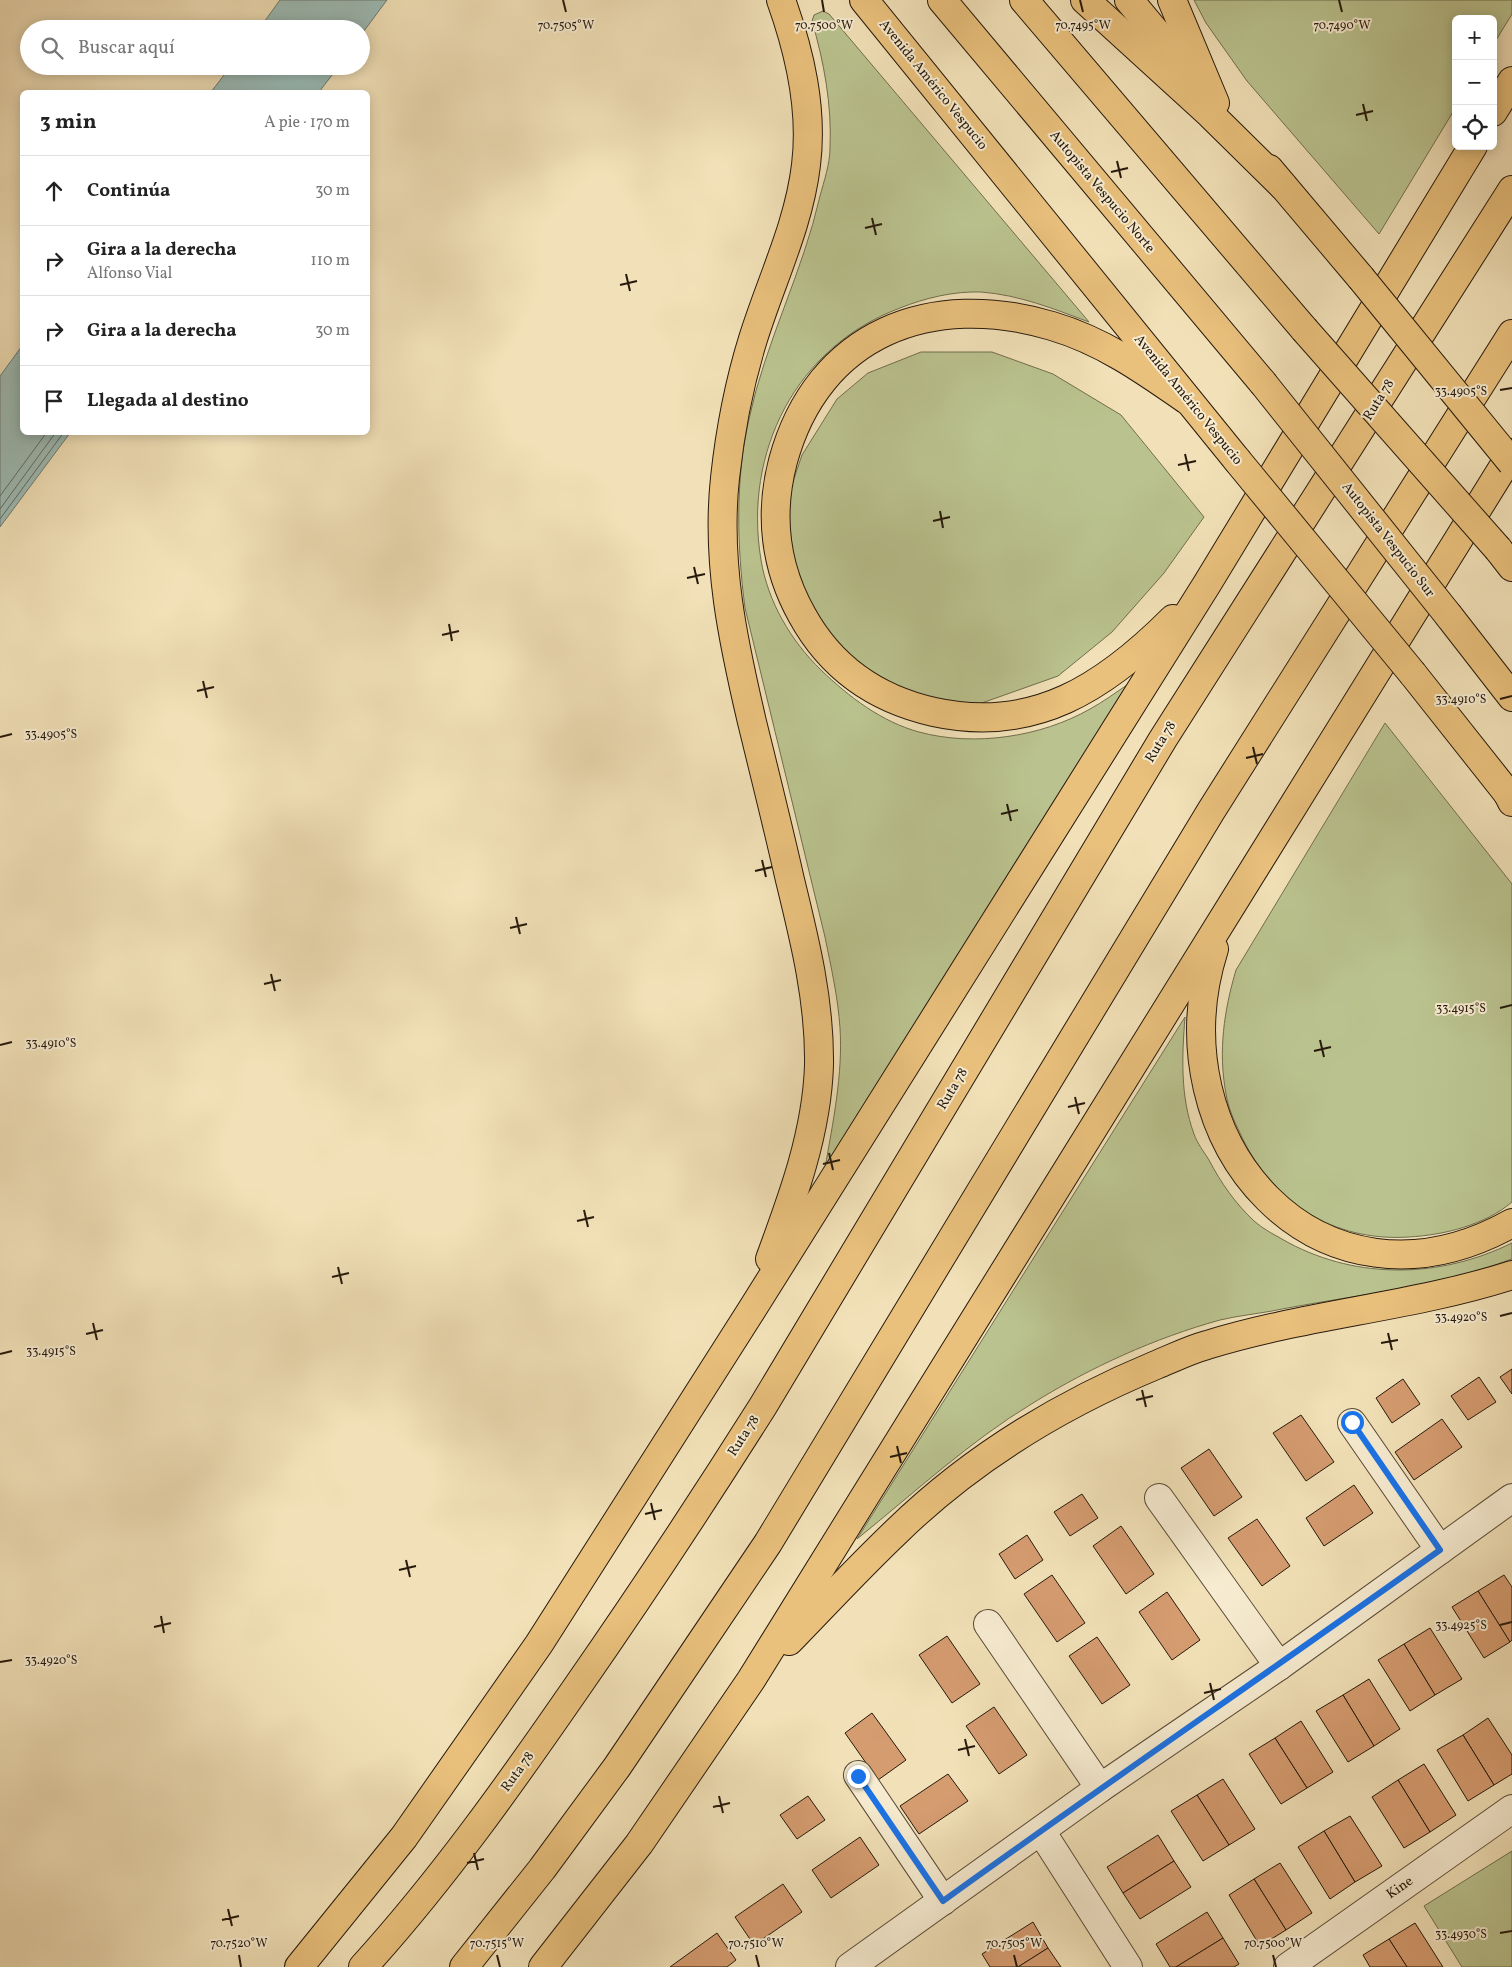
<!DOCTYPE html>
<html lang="es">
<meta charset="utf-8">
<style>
:root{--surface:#fff;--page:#f2f2f2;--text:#222;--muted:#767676;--line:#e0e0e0}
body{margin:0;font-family:Vollkorn,serif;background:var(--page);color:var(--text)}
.controls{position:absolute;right:15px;top:15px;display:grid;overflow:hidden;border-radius:8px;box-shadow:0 2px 12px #0003}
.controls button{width:45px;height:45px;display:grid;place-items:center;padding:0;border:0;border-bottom:1px solid var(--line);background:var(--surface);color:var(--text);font:25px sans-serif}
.stop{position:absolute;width:15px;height:15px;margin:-11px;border:4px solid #1a73e8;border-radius:50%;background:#fff}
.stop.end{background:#1a73e8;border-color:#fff;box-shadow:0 1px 5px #0008}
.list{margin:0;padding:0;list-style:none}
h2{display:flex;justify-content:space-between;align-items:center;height:65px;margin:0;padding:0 20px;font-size:21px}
h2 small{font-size:16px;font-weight:400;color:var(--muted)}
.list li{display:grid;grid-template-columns:32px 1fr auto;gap:15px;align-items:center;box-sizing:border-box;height:70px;padding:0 20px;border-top:1px solid var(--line)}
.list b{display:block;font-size:19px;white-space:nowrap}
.list p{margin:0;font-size:16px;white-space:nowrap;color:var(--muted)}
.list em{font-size:16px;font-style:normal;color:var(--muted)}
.icon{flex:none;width:28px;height:28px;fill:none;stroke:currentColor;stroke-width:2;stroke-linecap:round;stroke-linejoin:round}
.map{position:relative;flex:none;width:1512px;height:1967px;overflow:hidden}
.search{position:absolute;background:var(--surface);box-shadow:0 2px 12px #0003;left:20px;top:20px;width:350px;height:55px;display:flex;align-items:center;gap:12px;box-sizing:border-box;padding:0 18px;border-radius:28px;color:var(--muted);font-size:19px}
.panel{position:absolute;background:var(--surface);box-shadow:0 2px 12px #0003;left:20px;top:90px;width:350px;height:345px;border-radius:8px}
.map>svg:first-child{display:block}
</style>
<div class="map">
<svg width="1512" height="1967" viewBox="0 0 1512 1967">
<rect width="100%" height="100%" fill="#f2e1b8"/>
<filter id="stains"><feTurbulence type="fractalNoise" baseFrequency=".004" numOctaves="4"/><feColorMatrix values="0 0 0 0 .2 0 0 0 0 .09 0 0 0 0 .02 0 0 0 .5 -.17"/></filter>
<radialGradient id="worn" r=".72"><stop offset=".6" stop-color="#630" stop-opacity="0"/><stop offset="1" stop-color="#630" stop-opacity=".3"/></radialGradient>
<g fill="#bac38f" stroke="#706e4e">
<path d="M1194 0H1512V14L1493 45V19H1456V107L1379 234 1247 81 1206 23Z"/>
<path d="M823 11 829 14 1089 322C1054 309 1020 295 981 292 954 291 925 298 900 308 796 347 743 452 761 560 768 602 791 641 821 670 849 697 882 722 919 732 974 747 1041 737 1090 709 1103 702 1115 693 1127 685L825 1168C833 1122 843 1074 840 1028 838 997 831 967 825 937L745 608C737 546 735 481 749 419 765 343 803 272 820 196 824 181 830 164 830 148 832 105 824 62 812 21L814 15Z"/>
<path d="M921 352H992L1053 374 1121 415 1204 517 1164 573 1112 632 1058 676 979 704 905 702 854 673 787 564 786 502 802 455 837 399 868 373Z"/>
<path d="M1385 723 1512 884V1202C1485 1225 1444 1235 1409 1237 1333 1242 1271 1202 1240 1133 1234 1121 1228 1107 1226 1094 1218 1051 1224 1011 1236 970Z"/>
<path d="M1185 1017C1182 1056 1180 1096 1194 1134 1197 1143 1204 1152 1209 1160 1221 1183 1235 1203 1254 1221 1264 1230 1277 1236 1289 1243 1359 1280 1441 1278 1512 1243V1259C1435 1288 1352 1295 1272 1311 1255 1314 1237 1316 1220 1320 1155 1338 1091 1367 1033 1403 970 1441 914 1493 857 1539Z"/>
<path d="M1512 1851V1967H1462L1424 1906Z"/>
</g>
<g fill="#9dbcb6" stroke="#6d7b72">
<path d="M280 0H387L361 35V29H259Z"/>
<path d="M231 66H339L319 92H211Z"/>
<path d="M22 346V432L70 433 0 527V376Z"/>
</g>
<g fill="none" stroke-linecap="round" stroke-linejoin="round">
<g stroke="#626a61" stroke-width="1">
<path d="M0 496 47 432"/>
<path d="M0 509 56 432"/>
<path d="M0 519 64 432"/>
</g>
</g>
<g fill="#d59c70" stroke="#26190c">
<path d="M1512 1369V1394L1500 1377Z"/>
<path d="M1479 1377 1496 1402 1468 1420 1451 1396Z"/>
<path d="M1403 1379 1420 1404 1392 1423 1376 1398Z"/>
<path d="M1301 1415 1334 1462 1306 1481 1273 1433Z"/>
<path d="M1442 1419 1462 1447 1414 1480 1395 1452Z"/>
<path d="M1209 1449 1242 1497 1214 1516 1181 1468Z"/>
<path d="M1354 1485 1373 1513 1324 1546 1306 1518Z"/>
<path d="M1082 1494 1098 1518 1070 1536 1054 1512Z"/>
<path d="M1257 1519 1290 1566 1262 1586 1228 1538Z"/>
<path d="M1121 1526 1154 1574 1126 1594 1093 1546Z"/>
<path d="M1027 1535 1043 1560 1015 1579 999 1554Z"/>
<path d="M1052 1575 1085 1623 1057 1642 1024 1594Z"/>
<path d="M1504 1575 1512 1587V1640L1510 1642 1478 1591Z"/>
<path d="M1478 1591 1510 1642 1484 1658 1452 1607Z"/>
<path d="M1167 1592 1200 1640 1172 1660 1139 1612Z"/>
<path d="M1430 1628 1462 1679 1435 1695 1404 1644Z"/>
<path d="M947 1636 980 1684 952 1703 919 1655Z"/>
<path d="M1097 1637 1130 1685 1102 1704 1069 1656Z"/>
<path d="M1404 1644 1435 1695 1410 1711 1378 1660Z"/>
<path d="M1369 1679 1400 1729 1374 1746 1343 1695Z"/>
<path d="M1343 1695 1374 1746 1348 1762 1316 1711Z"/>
<path d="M994 1707 1027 1755 999 1774 966 1726Z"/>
<path d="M872 1713 906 1760 878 1780 845 1733Z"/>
<path d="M1488 1718 1512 1755V1774L1494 1785 1463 1735Z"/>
<path d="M1301 1721 1333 1772 1307 1788 1275 1738Z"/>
<path d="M1463 1735 1494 1785 1468 1801 1437 1750Z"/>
<path d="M1275 1738 1307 1788 1281 1804 1249 1754Z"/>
<path d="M1424 1764 1456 1815 1430 1832 1398 1780Z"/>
<path d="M948 1774 968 1801 919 1834 900 1806Z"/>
<path d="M1223 1779 1255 1829 1229 1845 1197 1795Z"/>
<path d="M1398 1780 1430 1832 1404 1848 1372 1797Z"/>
<path d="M1197 1795 1229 1845 1203 1861 1171 1811Z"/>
<path d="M808 1796 825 1820 797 1839 780 1815Z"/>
<path d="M1350 1816 1382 1866 1355 1882 1324 1831Z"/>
<path d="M1324 1831 1355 1882 1330 1899 1298 1847Z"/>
<path d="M1158 1835 1174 1861 1123 1893 1107 1867Z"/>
<path d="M860 1837 879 1865 831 1898 812 1870Z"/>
<path d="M1174 1861 1191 1887 1140 1919 1123 1893Z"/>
<path d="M1280 1863 1312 1913 1286 1930 1254 1879Z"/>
<path d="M1254 1879 1286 1930 1260 1946 1229 1895Z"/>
<path d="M783 1884 802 1912 754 1945 735 1917Z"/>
<path d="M1207 1912 1223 1938 1176 1967H1170L1156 1944Z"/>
<path d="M1033 1922 1048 1948 1018 1967H990L982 1954Z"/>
<path d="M1415 1923 1443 1967H1407L1389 1939Z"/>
<path d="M717 1933 736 1960 727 1967H670Z"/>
<path d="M1223 1938 1239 1964 1234 1967H1176Z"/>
<path d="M1389 1939 1407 1967H1370L1363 1955Z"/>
<path d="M1048 1948 1061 1967H1018Z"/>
</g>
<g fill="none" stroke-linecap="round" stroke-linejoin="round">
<g stroke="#594b37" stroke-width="30">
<g id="minor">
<path d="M1352 1423 1440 1550"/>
<path d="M1159 1498 1279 1666"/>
<path d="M988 1624 1100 1788"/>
<path d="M858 1775 943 1901"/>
<path d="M1041 1831 1128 1967"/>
<path d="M850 1967 1100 1788 1279 1666 1512 1498"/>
<path d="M1288 1967 1512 1809"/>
</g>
</g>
<g stroke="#26190c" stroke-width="30">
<g id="primary">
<path d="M864 0 1237 460"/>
<path d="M1129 0 1210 97"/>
<path d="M1269 169 1361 278"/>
<path d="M1413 674 1512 799"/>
</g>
</g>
<g stroke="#26190c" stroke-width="30">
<g id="motorway">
<path d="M942 0 1263 383"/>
<path d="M1024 0 1304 329"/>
<path d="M1085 0 1210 114 1283 186"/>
<path d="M1172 0 1215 103"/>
<path d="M1493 112 1512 81"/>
<path d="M1498 549 1512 567"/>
<path d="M1449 616 1512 697"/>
<path d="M1173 619C1105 687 1034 734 934 712 876 699 831 668 802 615 775 567 769 514 783 461 818 332 932 290 1052 326 1103 341 1144 370 1187 400"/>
<path d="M1508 794 1512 802"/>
<path d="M1214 949C1153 1141 1319 1331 1512 1223"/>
<path d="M770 1259C793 1197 817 1132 819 1065 820 1002 805 941 790 880 778 827 765 775 752 722 733 641 716 562 725 478 730 432 739 384 753 339 771 281 799 225 806 165 813 109 800 53 781 0"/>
<path d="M789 1641C825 1604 860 1566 897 1531 971 1459 1062 1404 1156 1365 1173 1358 1189 1350 1207 1345 1307 1314 1413 1307 1512 1275"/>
<path d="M299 1967 404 1837 539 1644 751 1311 1207 584 1473 146"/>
<path d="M363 1967C442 1880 510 1784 577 1687 641 1595 703 1501 763 1406L1163 739 1512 190"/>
<path d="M464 1967 542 1869 617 1767 768 1543 1211 811 1512 334"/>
<path d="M543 1967 639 1844 751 1680 1512 453"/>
</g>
</g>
<use href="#minor" stroke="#f7ecd1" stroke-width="28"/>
<use href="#primary" stroke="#e9c07c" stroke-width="28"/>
<use href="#motorway" stroke="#e9c07c" stroke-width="28"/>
<g stroke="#26190c" stroke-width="30" stroke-linecap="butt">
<g id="primary-bridge">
<path d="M1361 278 1512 463"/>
<path d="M1237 460 1413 674"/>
</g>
</g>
<g stroke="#26190c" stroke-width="30" stroke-linecap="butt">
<g id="motorway-bridge">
<path d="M1304 329 1498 549"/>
<path d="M1263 383 1449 616"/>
</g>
</g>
<use href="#primary-bridge" stroke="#e9c07c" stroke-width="28"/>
<use href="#motorway-bridge" stroke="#e9c07c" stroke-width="28"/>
</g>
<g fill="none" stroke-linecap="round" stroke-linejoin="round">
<path stroke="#1a73e8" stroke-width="6" d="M858 1776 943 1901C1108 1782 1275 1668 1440 1550L1352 1422"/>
</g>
<path fill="none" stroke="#26190c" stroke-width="2" d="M563 0 566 12M822 0 824 12M1080 0 1083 12M1339 0 1342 12M1363 104 1367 121M1356 115 1373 111M1117 161 1121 178M1111 172 1128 168M872 218 876 235M865 228 882 224M626 274 630 291M620 285 637 281M1500 390 1512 388M1185 454 1189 471M1178 465 1196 461M940 511 943 528M933 521 950 517M694 567 698 584M687 578 705 574M449 624 452 641M442 635 459 631M203 681 207 698M197 691 214 687M1500 699 1512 696M0 737 12 734M1253 747 1257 764M1246 758 1263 754M1007 804 1011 821M1001 814 1018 810M762 860 766 877M755 871 772 867M516 917 520 934M510 928 527 924M271 974 275 991M264 984 281 980M1500 1008 1512 1005M1320 1040 1324 1057M0 1045 12 1042M1314 1051 1331 1047M1075 1097 1079 1114M1068 1107 1085 1103M829 1153 833 1170M823 1164 840 1160M584 1210 588 1227M577 1221 594 1217M338 1267 342 1284M332 1277 349 1273M1500 1316 1512 1313M93 1323 97 1340M1388 1333 1392 1350M86 1334 103 1330M1381 1343 1398 1340M0 1354 12 1351M1142 1390 1146 1407M1136 1400 1153 1396M897 1446 901 1463M890 1457 907 1453M651 1503 655 1520M645 1514 662 1510M406 1560 410 1577M399 1570 416 1566M161 1616 164 1633M1500 1625 1512 1622M154 1627 171 1623M0 1662 12 1660M1210 1683 1214 1700M1204 1693 1221 1689M965 1739 969 1756M958 1750 975 1746M719 1796 723 1813M713 1807 730 1803M474 1853 478 1870M467 1863 484 1859M228 1909 232 1926M222 1920 239 1916M1500 1933 1512 1931M239 1955 241 1967M497 1955 500 1967M756 1955 759 1967M1014 1955 1017 1967M1273 1955 1276 1967"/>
<g text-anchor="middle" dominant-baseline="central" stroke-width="4" stroke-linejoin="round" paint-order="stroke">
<g font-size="14" fill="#26190c" stroke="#f7ecd1">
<text transform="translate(933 85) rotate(51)">Avenida Américo Vespucio</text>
<text transform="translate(1102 192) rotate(50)">Autopista Vespucio Norte</text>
<text transform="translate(1188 400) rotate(51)">Avenida Américo Vespucio</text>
<text transform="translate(1379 400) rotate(-58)">Ruta 78</text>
<text transform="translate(1388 540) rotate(52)">Autopista Vespucio Sur</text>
<text transform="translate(1161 742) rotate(-58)">Ruta 78</text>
<text transform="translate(953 1089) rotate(-59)">Ruta 78</text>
<text transform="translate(744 1436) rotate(-57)">Ruta 78</text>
<text transform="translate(518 1772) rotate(-54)">Ruta 78</text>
<text transform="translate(1400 1888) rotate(-35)">Kine</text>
</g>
</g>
<g font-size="12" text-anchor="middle" fill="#26190c" stroke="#f7ecd1" stroke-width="4" stroke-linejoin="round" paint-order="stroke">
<text x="566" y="29">70.7505°W</text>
<text x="824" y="29">70.7500°W</text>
<text x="1083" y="29">70.7495°W</text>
<text x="1342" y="29">70.7490°W</text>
<text x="1461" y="395">33.4905°S</text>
<text x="1461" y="703">33.4910°S</text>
<text x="51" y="738">33.4905°S</text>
<text x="1461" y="1012">33.4915°S</text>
<text x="51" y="1047">33.4910°S</text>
<text x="1461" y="1321">33.4920°S</text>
<text x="51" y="1355">33.4915°S</text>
<text x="1461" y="1629">33.4925°S</text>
<text x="51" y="1664">33.4920°S</text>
<text x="1461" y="1938">33.4930°S</text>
<text x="239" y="1947">70.7520°W</text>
<text x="497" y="1947">70.7515°W</text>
<text x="756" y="1947">70.7510°W</text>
<text x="1014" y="1947">70.7505°W</text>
<text x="1273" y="1947">70.7500°W</text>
</g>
<rect width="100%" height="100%" filter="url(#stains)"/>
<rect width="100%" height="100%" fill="url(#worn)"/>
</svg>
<div class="controls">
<button>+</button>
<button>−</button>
<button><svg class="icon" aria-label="locate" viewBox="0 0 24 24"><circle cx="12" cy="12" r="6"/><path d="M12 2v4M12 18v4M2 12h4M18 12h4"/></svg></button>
</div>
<div class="stop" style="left:1352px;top:1422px"></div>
<div class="stop end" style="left:858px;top:1776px"></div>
<div class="search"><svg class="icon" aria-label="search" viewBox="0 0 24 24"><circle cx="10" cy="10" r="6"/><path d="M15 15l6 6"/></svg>Buscar aquí</div>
<section class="panel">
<h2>3 min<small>A pie · 170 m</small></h2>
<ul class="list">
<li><svg class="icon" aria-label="ahead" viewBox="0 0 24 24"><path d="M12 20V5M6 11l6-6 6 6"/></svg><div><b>Continúa</b></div><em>30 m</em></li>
<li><svg class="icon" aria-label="right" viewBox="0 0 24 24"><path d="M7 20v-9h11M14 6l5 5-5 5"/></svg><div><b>Gira a la derecha</b><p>Alfonso Vial</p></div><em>110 m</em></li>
<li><svg class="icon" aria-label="right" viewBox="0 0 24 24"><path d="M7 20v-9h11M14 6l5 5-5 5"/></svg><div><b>Gira a la derecha</b></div><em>30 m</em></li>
<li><svg class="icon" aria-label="arrive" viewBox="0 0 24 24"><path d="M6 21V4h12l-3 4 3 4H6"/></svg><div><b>Llegada al destino</b></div></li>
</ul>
</section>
</div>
